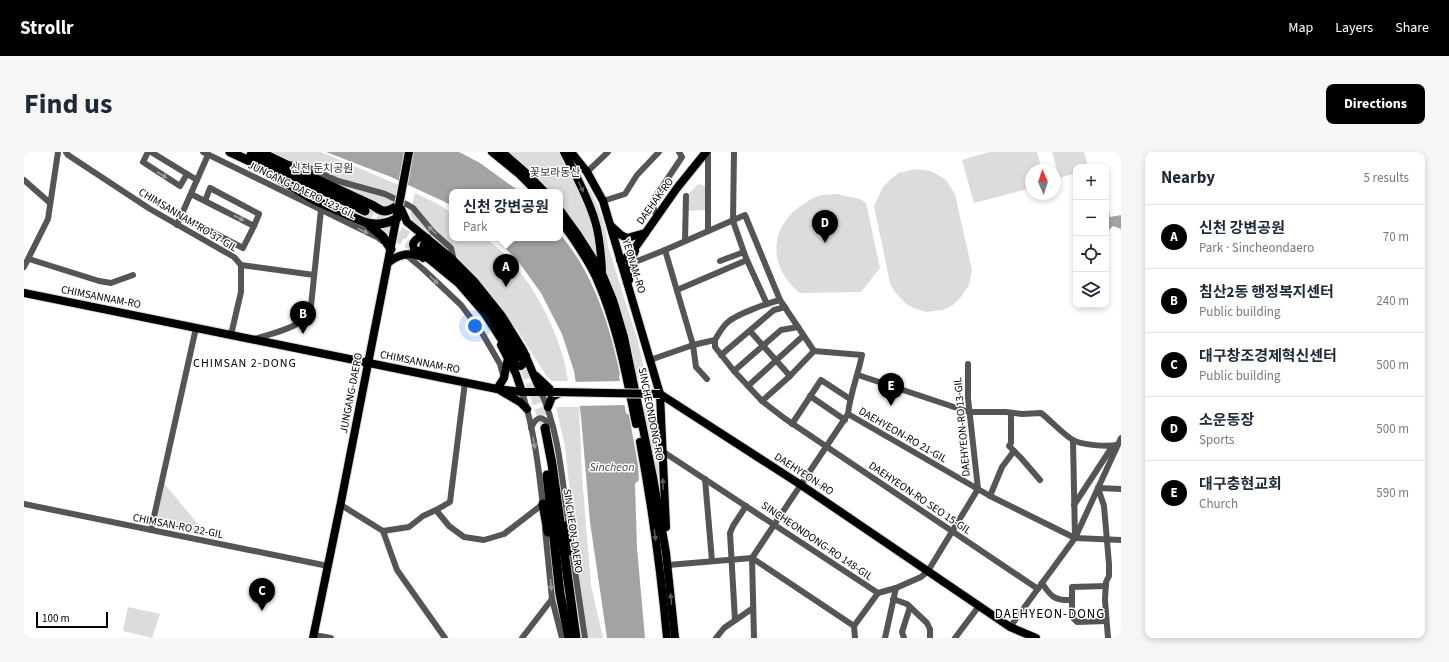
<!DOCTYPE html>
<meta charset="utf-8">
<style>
:root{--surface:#fff;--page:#f6f6f7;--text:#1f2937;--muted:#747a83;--line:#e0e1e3;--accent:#000}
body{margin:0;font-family:"Source Sans 3","Noto Sans KR",sans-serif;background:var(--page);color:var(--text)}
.controls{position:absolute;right:12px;top:12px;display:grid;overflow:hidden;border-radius:8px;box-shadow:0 2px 6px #0003}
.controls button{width:36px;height:36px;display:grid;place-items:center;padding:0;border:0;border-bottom:1px solid var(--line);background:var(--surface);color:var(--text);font:20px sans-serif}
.compass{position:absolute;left:1001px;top:12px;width:36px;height:36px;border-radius:50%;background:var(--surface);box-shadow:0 2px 6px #0003;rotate:357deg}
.scale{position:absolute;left:12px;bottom:10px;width:72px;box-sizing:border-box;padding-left:4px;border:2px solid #000;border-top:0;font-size:11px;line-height:14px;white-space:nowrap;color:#000;-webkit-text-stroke:3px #fff;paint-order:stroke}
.you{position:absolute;left:451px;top:174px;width:14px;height:14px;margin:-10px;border:3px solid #fff;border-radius:50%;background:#1a73e8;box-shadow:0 0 0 6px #1a73e833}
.badge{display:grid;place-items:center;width:26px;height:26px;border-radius:50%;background:var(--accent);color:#fff;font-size:13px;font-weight:700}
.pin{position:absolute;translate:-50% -33px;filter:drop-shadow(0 1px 2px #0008)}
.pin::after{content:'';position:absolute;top:21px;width:14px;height:12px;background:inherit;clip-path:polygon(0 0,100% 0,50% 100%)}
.popup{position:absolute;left:425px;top:37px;width:114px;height:52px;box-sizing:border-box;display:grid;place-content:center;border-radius:8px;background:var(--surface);filter:drop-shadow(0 1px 3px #0005);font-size:13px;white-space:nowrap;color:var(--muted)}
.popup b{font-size:15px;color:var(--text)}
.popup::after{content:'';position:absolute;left:50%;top:100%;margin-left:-8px;border:8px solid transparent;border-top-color:var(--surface)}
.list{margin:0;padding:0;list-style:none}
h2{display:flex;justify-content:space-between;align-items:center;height:52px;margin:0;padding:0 16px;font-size:17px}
h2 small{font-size:13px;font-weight:400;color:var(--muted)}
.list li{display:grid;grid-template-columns:26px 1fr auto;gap:12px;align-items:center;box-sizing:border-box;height:64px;padding:0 16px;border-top:1px solid var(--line)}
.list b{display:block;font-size:15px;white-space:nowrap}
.list p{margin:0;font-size:13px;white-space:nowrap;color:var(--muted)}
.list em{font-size:13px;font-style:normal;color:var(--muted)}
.icon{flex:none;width:22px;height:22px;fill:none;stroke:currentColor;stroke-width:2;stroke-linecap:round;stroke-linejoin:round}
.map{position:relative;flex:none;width:1097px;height:486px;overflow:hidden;border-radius:8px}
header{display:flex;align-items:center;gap:24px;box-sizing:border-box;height:56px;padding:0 20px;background:var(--accent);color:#fff}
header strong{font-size:19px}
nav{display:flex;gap:22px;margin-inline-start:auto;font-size:14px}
.intro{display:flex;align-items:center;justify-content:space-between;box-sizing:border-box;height:96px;padding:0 24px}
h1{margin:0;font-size:28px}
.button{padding:10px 18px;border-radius:8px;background:var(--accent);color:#fff;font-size:14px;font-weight:700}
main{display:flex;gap:24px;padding:0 24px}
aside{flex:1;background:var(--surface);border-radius:8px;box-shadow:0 2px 6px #0003}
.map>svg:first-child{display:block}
</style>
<header>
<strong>Strollr</strong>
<nav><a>Map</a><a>Layers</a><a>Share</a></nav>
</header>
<div class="intro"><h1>Find us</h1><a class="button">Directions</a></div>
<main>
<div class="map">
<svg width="1097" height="486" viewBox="0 0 1097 486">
<rect width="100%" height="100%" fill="#fff"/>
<g fill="#dcdcdc">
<path d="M224 0H297L375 33 372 52 364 58Z"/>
<path d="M484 0H538C561 23 582 61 584 94L614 190 621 222 613 228 603 188 536 55V40H524L506 20Z"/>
<path d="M965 0H1013L1018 18H1007V36L950 51 938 8Z"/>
<path d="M1028 0H1060L1064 15H1052V21L1035 26Z"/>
<path d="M892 17 907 19 922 28 931 42 948 118 945 133 937 145 929 153 919 158 902 160 892 157 882 152 870 139 866 131 850 54 859 35 868 26 875 21Z"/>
<path d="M674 32 681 34V58L663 59V44Z"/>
<path d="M391 41 414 52 428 61V86H462C470 93 479 100 487 109 514 139 539 189 544 229H528L523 225 494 179 463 140 422 97 391 72 386 62Z"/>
<path d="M812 42 836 47 842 51 856 116 837 140 776 141C772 138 768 134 765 130 742 102 752 67 783 50 786 48 790 45 794 44 799 42 806 43 812 42Z"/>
<path d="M622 254 628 259 640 370 617 255Z"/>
<path d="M532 255H555L558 323 567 433 579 486H564L556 432 541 295Z"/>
<path d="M138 329 184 384 141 376 130 366Z"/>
<path d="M104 455 136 462 128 486 99 479Z"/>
</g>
<g fill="#a3a3a3">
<path d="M302 0H435L456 11 496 40H428V54L421 50 367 25Z"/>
<path d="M1082 52 1084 54 1086 65 1097 63V77L1089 74 1085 78H1082Z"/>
<path d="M536 82C570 123 585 171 596 222L595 224 602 261 605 263 614 313 615 328 611 332 613 396 621 486H583L566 370 557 264 550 219 538 182 517 141 494 109 471 86H536Z"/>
</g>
<path fill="#fff" d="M598 229 602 253 553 254 549 230Z"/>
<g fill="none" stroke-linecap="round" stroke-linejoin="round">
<g stroke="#d9d9d9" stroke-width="9" stroke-dasharray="9 4.5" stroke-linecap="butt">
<path d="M341 59 397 91"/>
<path d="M347 71 395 98"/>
<path d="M497 205 521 274"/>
</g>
<g stroke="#dbdbdb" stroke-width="10">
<g id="major">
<path d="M468 0 495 22 513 40"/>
<path d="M478 0 501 20 521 40"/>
<path d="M540 0C551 22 564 45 571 69 576 85 577 101 578 118L577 119"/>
<path d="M547 0 563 20 579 49 636 242 642 375"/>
<path d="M376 55 383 70 427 106 450 129 478 164 499 198 517 240"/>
<path d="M536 58 552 80 577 119 589 148 600 185 629 325 642 401 651 486"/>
<path d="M536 68C549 86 562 104 572 125 593 172 602 222 612 272"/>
<path d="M587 74 597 83 603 86 621 81"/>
<path d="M399 106 390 97 389 92C392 85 396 85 403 86"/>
<path d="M596 108 602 106 613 93 653 36 682 0"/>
<path d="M365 110C374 103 383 100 395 104"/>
<path d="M605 128 606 110 611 99"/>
<path d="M0 141 473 237 498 240H529"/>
<path d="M477 193 492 222 498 240"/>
<path d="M486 208 491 214H497L502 209V204"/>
<path d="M512 224 529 240"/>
<path d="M473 237 480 226 484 206"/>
<path d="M477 239 496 250 503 257"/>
<path d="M636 242 777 333 986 475 1012 486"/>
<path d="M524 255 528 245 536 241"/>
<path d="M616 290C628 355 637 420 643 486"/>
<path d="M289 486 317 350 375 53"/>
</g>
</g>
<g stroke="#dbdbdb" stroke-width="11">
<g id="highway">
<path d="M206 0 234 13"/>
<path d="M236 0C273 18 310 36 348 53 352 55 356 59 361 59 366 59 371 55 375 53"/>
<path d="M227 3 341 59"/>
<path d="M229 11 290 48 340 70C350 74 364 72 373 66"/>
<path d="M344 72 359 85 367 97"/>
<path d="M400 93 441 127 468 158 497 205"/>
<path d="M396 99 435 131 461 161 491 208"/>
<path d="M521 276 528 312 552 486"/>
<path d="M523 323 536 442 545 486"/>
<path d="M519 352 524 380"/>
<path d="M544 373V399"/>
</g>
</g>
<g stroke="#555" stroke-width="6">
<path d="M42 0 44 3 126 57 210 105 217 113V140L207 183"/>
<path d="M124 0 119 10 156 34 163 22"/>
<path d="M127 0 173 28"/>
<path d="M179 0 353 85 358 89"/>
<path d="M684 0V79"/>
<path d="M710 0 709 69 722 106 743 152"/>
<path d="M265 12 281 14 314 29 361 42 384 53 389 56 409 80 427 96 430 109"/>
<path d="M563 20 584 0"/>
<path d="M0 28 26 51"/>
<path d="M167 42 230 74 235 62 186 36 181 49"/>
<path d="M579 49 601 42 613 23 635 0"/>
<path d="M157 64 219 96 230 74"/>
<path d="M633 65 629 54 630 47 658 5 655 0"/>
<path d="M153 73 184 3"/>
<path d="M661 89 662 44"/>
<path d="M641 98 669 193 672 215 683 227"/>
<path d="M381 102 399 117 437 153 458 181 476 212 479 223"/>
<path d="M5 107 75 129 87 131 109 123"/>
<path d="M696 109 720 100"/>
<path d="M217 113 290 123"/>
<path d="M0 115 24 67 34 0"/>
<path d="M606 117 611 110 641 98 721 63 756 148 790 199 838 203C834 223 826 242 824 262L728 406 730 486"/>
<path d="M653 138 723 108"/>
<path d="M726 179 766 224"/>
<path d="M230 187C244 183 277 175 284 163 285 160 286 157 287 154L297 58"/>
<path d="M691 188V195L710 219 738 249 760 266 1014 437"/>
<path d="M697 203 750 158 761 155"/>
<path d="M626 208 669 193 691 188C695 181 698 175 704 170 713 162 744 151 756 148"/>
<path d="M710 219 757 178 774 175"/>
<path d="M834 223 945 260H982L998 262 1017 261C1025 267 1041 284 1049 288 1057 293 1083 295 1093 293"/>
<path d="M724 234 779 184"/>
<path d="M498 240C510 277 515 317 519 356"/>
<path d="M517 240C536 282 538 330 545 375"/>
<path d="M786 244 821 268"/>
<path d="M738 249 766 224 790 199"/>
<path d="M987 261V291L985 294 997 306 1016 328"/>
<path d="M824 262 966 344 1051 386 1097 388"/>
<path d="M768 272 797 228 826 247"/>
<path d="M507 276C513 263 518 264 527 273"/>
<path d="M638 299 854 441"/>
<path d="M681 327 688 409"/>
<path d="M1074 336 1080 354 1085 412V424L1082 430 1081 448 1084 486"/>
<path d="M1074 336 1097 337"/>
<path d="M966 344 978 315 990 299"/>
<path d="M0 352 304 414"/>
<path d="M317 353 359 379 373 418 421 486"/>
<path d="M1050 353 1086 298V294"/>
<path d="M412 358 425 374 440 385 460 388 480 382 519 352"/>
<path d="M521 377 528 447 538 486"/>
<path d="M127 378 172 176"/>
<path d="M359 379 385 375 399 364 412 358 426 350 441 230"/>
<path d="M1052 384 1097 286"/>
<path d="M547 392 561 486"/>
<path d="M644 413 728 406 830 474"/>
<path d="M1018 431C1027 445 1031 449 1048 448"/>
<path d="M1082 434 1048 435V465L1053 470 1082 469"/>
<path d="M869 447 883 452 903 471 906 477V486"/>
<path d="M711 468 706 381 709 374 722 354"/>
<path d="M986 475 1051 386 1049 289"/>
<path d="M290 483 307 486"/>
<path d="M498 486 528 447"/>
<path d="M692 486 700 476 729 456"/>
<path d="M831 486 830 474 854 441 872 436 897 425 904 419 954 337 944 246V212"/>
<path d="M861 486 872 436"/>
<path d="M880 486 878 480 886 455"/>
<path d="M931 486 955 454"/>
</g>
<use href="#major" stroke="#000" stroke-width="8"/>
<use href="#highway" stroke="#000" stroke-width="9"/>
<g stroke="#dbdbdb" stroke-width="10" stroke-linecap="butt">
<g id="major-bridge">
<path d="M375 53 385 0"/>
<path d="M529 240 636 242"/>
</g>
</g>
<use href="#major-bridge" stroke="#000" stroke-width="8"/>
</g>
<defs><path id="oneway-solid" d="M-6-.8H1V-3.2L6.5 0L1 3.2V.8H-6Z"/></defs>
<g fill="#999">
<use href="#oneway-solid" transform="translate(138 23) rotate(33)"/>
<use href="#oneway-solid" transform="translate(215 66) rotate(27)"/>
<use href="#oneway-solid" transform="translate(408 78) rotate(-135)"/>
<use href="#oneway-solid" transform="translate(339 79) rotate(26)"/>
<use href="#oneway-solid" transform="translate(410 128) rotate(44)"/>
<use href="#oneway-solid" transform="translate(510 291) rotate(80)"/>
<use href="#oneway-solid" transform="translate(527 433) rotate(84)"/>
</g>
<g fill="#595959">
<use href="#oneway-solid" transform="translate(557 35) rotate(64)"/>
<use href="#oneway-solid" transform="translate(639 332) rotate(-93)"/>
<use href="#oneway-solid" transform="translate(631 383) rotate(83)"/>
<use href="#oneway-solid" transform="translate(647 447) rotate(-95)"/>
</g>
<g text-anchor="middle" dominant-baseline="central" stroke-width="3" stroke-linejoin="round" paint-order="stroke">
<g font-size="11" fill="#333" stroke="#fff">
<text x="298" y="16">신천 둔치공원</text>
<text x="531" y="20">꽃보라동산</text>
</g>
<g font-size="11" fill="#000" stroke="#fff">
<text transform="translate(278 38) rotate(26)">JUNGANG-DAERO 123-GIL</text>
<text transform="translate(631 49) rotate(-54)">DAEHAK-RO</text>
<text transform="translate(164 68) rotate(31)">CHIMSANNAM-RO 37-GIL</text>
<text transform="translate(610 114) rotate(73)">YEONAM-RO</text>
<text transform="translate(77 145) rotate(11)">CHIMSANNAM-RO</text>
<text transform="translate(396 210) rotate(11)">CHIMSANNAM-RO</text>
<text transform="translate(327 241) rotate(-79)">JUNGANG-DAERO</text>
<text transform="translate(627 262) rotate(79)">SINCHEONDONG-RO</text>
<text transform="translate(938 275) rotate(-95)">DAEHYEON-RO 13-GIL</text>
<text transform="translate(879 283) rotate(30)">DAEHYEON-RO 21-GIL</text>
<text transform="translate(780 322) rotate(33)">DAEHYEON-RO</text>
<text transform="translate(896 346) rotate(34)">DAEHYEON-RO SEO 15-GIL</text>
<text transform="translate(154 374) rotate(11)">CHIMSAN-RO 22-GIL</text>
<text transform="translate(549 379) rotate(82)">SINCHEON-DAERO</text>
<text transform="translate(793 389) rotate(34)">SINCHEONDONG-RO 148-GIL</text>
</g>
<g font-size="12" letter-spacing="1" fill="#000" stroke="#fff">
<text x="221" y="211">CHIMSAN 2-DONG</text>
</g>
<g font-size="12" font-style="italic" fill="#444" stroke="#fff">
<text x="588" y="315">Sincheon</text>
</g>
<g font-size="13" letter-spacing="1" fill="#000" stroke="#fff">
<text x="1026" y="462">DAEHYEON-DONG</text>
</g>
</g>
</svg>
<div class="controls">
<button>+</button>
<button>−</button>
<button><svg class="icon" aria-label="locate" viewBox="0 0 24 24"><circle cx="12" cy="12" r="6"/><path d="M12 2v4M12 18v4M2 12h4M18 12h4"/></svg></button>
<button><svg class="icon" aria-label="layers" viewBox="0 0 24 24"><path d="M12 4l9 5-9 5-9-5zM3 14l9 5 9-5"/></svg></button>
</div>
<svg class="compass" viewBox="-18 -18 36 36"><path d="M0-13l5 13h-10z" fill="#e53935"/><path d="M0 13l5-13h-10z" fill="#747a83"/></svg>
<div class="scale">100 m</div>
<div class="you"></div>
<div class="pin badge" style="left:482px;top:135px">A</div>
<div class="popup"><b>신천 강변공원</b>Park</div>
<div class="pin badge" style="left:279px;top:182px">B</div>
<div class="pin badge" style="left:238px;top:459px">C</div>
<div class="pin badge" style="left:801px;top:91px">D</div>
<div class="pin badge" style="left:867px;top:254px">E</div>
</div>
<aside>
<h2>Nearby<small>5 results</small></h2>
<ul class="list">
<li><span class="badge">A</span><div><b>신천 강변공원</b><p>Park · Sincheondaero</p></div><em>70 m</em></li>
<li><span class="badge">B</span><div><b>침산2동 행정복지센터</b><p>Public building</p></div><em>240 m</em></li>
<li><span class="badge">C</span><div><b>대구창조경제혁신센터</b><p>Public building</p></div><em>500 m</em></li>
<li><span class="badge">D</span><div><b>소운동장</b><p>Sports</p></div><em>500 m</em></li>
<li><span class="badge">E</span><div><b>대구충현교회</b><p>Church</p></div><em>590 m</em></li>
</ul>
</aside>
</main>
